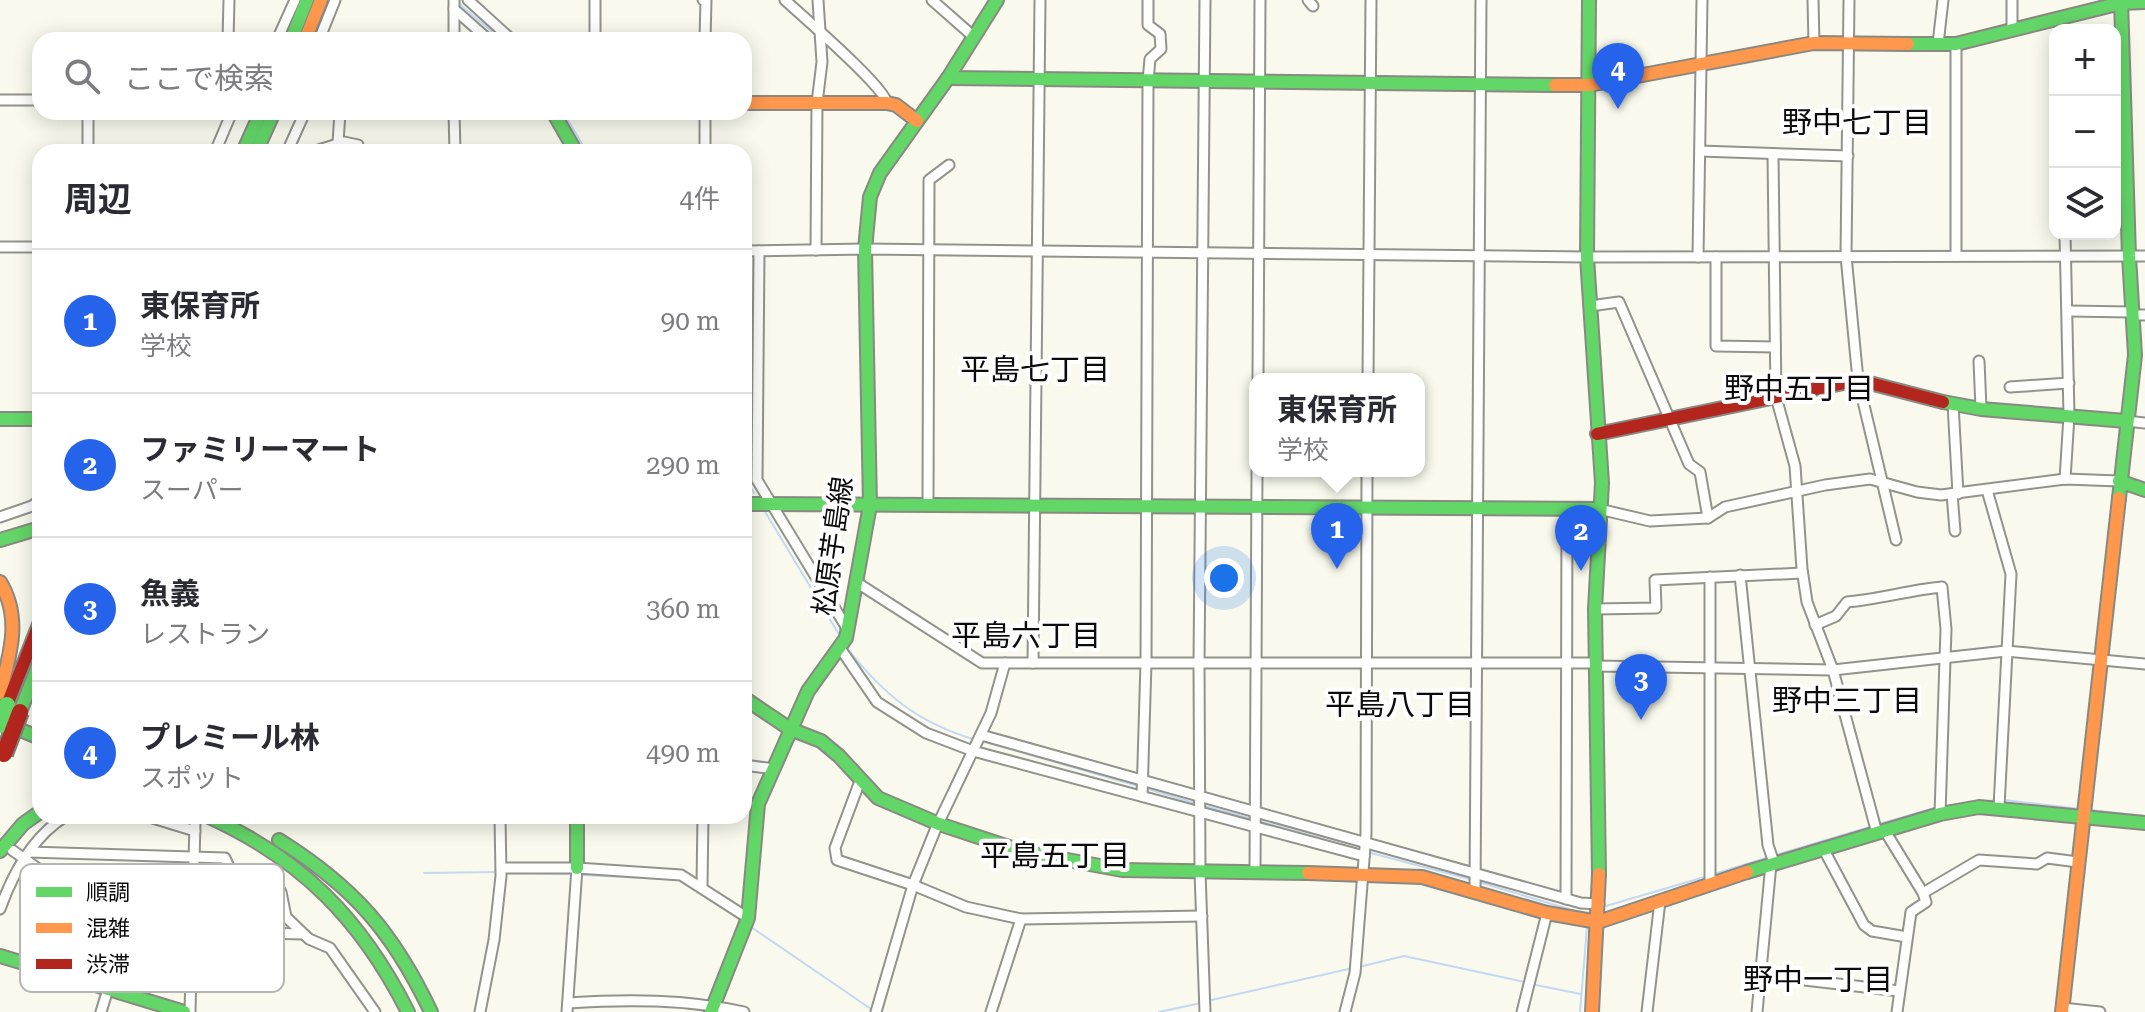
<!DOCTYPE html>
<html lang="ja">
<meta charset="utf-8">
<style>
:root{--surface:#fff;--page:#f2f2f3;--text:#2b2b33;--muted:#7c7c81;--line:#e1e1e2;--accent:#2563eb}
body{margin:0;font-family:"Roboto Serif","Noto Sans JP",serif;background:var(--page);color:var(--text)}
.controls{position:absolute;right:24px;top:24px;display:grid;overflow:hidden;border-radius:16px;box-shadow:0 4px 20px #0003}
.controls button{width:72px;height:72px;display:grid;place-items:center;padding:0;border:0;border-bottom:2px solid var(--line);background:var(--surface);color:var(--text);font:40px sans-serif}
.you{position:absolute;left:1224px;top:578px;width:28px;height:28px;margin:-20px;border:6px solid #fff;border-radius:50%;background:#1a73e8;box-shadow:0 0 0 12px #1a73e833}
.badge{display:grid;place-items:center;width:52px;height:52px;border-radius:50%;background:var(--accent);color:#fff;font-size:26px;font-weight:700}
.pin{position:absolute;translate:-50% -66px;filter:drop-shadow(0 2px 4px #0008)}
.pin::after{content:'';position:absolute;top:42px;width:28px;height:24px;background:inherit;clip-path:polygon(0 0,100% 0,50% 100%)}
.popup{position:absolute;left:1249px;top:373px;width:176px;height:104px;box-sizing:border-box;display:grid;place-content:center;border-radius:16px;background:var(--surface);filter:drop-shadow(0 2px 6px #0005);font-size:26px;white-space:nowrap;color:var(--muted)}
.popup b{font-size:30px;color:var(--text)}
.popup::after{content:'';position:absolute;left:50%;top:100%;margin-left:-16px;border:16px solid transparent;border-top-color:var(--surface)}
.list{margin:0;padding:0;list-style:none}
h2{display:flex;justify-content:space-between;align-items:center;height:104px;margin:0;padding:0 32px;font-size:34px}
h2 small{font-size:26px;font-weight:400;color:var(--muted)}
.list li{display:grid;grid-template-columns:52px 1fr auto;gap:24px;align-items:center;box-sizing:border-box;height:144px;padding:0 32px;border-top:2px solid var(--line)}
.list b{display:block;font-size:30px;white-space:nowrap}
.list p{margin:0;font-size:26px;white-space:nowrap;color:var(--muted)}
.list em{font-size:26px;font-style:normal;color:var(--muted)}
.icon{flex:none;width:44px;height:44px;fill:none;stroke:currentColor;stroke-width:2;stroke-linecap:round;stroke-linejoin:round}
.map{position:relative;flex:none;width:2145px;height:1012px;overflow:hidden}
.search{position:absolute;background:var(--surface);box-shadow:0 4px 20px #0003;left:32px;top:32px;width:720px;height:88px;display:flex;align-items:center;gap:20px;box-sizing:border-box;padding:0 28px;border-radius:24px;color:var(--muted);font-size:30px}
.panel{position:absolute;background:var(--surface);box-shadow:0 4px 20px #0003;left:32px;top:144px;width:720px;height:680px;border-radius:24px}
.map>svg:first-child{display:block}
</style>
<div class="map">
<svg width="2145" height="1012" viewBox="0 0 2145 1012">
<rect width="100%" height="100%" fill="#f9faed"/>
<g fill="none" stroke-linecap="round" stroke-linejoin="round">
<g stroke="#c4d8f3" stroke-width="2">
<path d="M458 3 502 40"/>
<path d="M563 112 587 152"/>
<path d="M744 477 754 493"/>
<path d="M764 510 840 636"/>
<path d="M847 648C884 695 918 723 976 740"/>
<path d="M982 741 1138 786"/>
<path d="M1148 789 1195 803"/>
<path d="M2004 800 2081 809"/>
<path d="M1205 806 1253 819"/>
<path d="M1944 806 1997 800"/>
<path d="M2091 810 2145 816"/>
<path d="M1259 821 1361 850"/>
<path d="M1879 824 1938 807"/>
<path d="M1367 852 1473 880"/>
<path d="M1776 855 1873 826"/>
<path d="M424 873 495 872"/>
<path d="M530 873 571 874"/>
<path d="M1714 874 1769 857"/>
<path d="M582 875 667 879"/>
<path d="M1479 882 1585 914 1590 912"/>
<path d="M701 893 742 921"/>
<path d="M1606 906 1708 876"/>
<path d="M751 927 871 1009"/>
<path d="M1359 967 1404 956 1525 982"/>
<path d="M1531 984 1581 994"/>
<path d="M1207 1001 1353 968"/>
<path d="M1159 1012 1201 1003"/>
<path d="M1580 1012 1587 927"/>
</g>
<g stroke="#92938d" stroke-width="13">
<g id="street">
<path d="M454 0V40"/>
<path d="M468 0 512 40"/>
<path d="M703 0H706L705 40"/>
<path d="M785 0C803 17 883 85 887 103"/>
<path d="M932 0 974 37"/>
<path d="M1308 0 1313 6"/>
<path d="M1813 0 1814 43"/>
<path d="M1849 0 1846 256 1858 380 1896 540"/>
<path d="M454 9 489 40"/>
<path d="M2012 31V0"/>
<path d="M228 40 229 0"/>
<path d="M277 40 295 0"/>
<path d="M319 40 335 0"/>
<path d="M595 40V0"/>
<path d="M1938 44 1943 0"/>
<path d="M0 100H40"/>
<path d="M454 112 455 152"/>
<path d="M338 143 340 112"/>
<path d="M1700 151 1848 156"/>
<path d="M88 152V112"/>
<path d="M215 152 232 112"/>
<path d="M287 152 305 112"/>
<path d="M312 152 344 142 358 145V152"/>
<path d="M705 152V112"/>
<path d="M1773 154 1776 397 1795 466 1802 569 1807 602 1833 670 1877 833"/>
<path d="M2065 234 2069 416 2065 479"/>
<path d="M0 247H40"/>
<path d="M816 250 817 103 822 62 818 0"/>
<path d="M744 251 865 249 1587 257 2145 256"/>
<path d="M759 251 757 480 848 630"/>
<path d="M1956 256V44"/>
<path d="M1698 257 1702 0"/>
<path d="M1716 257V346L1775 347"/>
<path d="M1590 306 1619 302 1689 464 1700 472 1708 518"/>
<path d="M2068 311 2132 312"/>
<path d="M2133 315H2145"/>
<path d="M1979 361 1981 409"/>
<path d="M1258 379 1260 0"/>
<path d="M1368 379 1371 0"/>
<path d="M2010 387 2069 383"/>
<path d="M1953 404 1958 494"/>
<path d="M2126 421 2145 423"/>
<path d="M1987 490 2011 574 1999 807"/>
<path d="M1952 494 1955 531"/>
<path d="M928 505 929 180 949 165"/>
<path d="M1599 509 1650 521 1708 518 1725 507 1825 485 1870 479 1917 492 1941 495 2065 479 2119 481"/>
<path d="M0 517 32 506 40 500"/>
<path d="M1740 575 1768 845 1774 863"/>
<path d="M856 582 982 663H1595"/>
<path d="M1595 609 1656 608 1655 580 1802 573"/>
<path d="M1815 625 1836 616 1847 602C1880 599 1910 590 1942 587L1946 629 1940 814"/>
<path d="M840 648 877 702 926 733 973 751 1364 856"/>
<path d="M1033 663 1040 0"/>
<path d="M1595 666 1833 670 2006 651 2145 664"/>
<path d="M981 735 1581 903 1599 904"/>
<path d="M744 765 774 769"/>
<path d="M860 781 835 848 837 860 913 885 966 907 1021 919 1202 916"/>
<path d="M1142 796 1146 663 1148 81 1150 59 1161 49 1160 34 1148 25V0"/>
<path d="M146 816 195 831"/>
<path d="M1885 831 1923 893 1926 902 1911 912 1897 1012"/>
<path d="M12 850 122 929 303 934"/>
<path d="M1824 850 1864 925 1872 931 1907 937"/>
<path d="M29 852 225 858 229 867 235 871 263 875 272 879 281 892 286 917 309 939 330 948 375 1012"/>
<path d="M502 868H577L681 875 748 918"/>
<path d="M1255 873 1257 471"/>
<path d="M1710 883V577"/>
<path d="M702 886 703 816"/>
<path d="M1475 892 1481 0"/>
<path d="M1923 893 1979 860 2037 864 2047 858 2078 862"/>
<path d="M1566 899 1567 509"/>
<path d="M0 909C13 873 33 836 66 816"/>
<path d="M1761 975 1899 991"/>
<path d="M568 1003C627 999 686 999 744 1012"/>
<path d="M2062 1008 2100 1012"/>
<path d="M101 1012 108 989"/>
<path d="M190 1012 195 823"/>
<path d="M480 1012 494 940 501 876 500 816"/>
<path d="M567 1012 577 868"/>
<path d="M876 1012 913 885 936 828 991 713 1005 663"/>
<path d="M991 1012 1021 919"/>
<path d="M1205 1012 1200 872 1199 663 1205 0"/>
<path d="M1345 1012 1355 973 1366 834 1367 471"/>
<path d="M1522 1012 1547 913"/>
<path d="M1647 1012 1660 901"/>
<path d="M1757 1012 1771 864"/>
</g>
</g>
<g stroke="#898983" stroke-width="16">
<g id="fast">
<path d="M1589 0 1587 257 1602 483 1595 609 1599 874"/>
<path d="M291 40 307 0"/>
<path d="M1908 44H1956L2121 3 2145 2"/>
<path d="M948 78 1555 85"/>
<path d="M553 112 576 152"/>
<path d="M243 152 261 112"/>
<path d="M256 152 274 112"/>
<path d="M1943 402 1981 409 2126 421"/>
<path d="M0 419H40"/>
<path d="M2119 481 2145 490"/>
<path d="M2119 498 2135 355 2129 256 2121 0"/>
<path d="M744 504 1599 509"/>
<path d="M0 540 40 528"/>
<path d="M744 698 790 729 821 741 839 756 878 798 939 824 1024 852 1122 870 1308 873"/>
<path d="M20 712 40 661"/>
<path d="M1 722 40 738"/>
<path d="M207 816C302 859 361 919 408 1012"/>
<path d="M577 816V868"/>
<path d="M279 840C354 887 393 932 431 1012"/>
<path d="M0 851 23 824 40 812"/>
<path d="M1747 872 1940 814 1979 807 2145 823"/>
<path d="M0 956 184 1012"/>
<path d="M711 1012 748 918 758 804 808 691 846 638 870 505 865 249 870 197 880 173 948 78 997 0"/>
</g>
</g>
<g stroke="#898983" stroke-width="16">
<g id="slow">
<path d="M305 40 321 0"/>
<path d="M1555 85H1589L1814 43 1908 44"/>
<path d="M744 103H887L896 105 917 121"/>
<path d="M0 582C22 618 10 655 0 693"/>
<path d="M1308 873 1422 877 1547 913 1598 922 1747 872"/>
<path d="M1592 1012 1599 874"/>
<path d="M2062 1012 2119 498"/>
</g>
</g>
<g stroke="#898983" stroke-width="16">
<g id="jam">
<path d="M1597 434 1858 380 1943 402"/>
<path d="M7 705 40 622"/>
</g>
</g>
<use href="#street" stroke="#fefefc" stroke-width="9"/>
<use href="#fast" stroke="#63d668" stroke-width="12"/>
<use href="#slow" stroke="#ff974d" stroke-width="12"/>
<use href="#jam" stroke="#b3261e" stroke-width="12"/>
<g stroke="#7f807a" stroke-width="20" stroke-linecap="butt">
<path id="fast-bridge" d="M0 725 7 705"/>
</g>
<g stroke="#7f807a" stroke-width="20" stroke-linecap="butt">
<path id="jam-bridge" d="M4 754 20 712"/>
</g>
<use href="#fast-bridge" stroke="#63d668" stroke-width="16"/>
<use href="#jam-bridge" stroke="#b3261e" stroke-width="16"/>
</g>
<g text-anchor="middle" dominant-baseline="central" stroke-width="8" stroke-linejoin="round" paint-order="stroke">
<g font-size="28" fill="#0b0b0b" stroke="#fff">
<text transform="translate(833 546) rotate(-82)">松原芋島線</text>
</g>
<g font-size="30" fill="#0b0b0b" stroke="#fff">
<text x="1857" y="122">野中七丁目</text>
<text x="1035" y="369">平島七丁目</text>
<text x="1799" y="388">野中五丁目</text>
<text x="1026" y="635">平島六丁目</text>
<text x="1847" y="700">野中三丁目</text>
<text x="1400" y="704">平島八丁目</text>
<text x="1055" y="855">平島五丁目</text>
<text x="1818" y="979">野中一丁目</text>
</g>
</g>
<rect x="20" y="864" width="264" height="128" rx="12" fill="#fff" stroke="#b6b6b6" stroke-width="2"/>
<rect x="36" y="887" width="36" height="10" fill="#63d668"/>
<rect x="36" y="923" width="36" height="10" fill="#ff974d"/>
<rect x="36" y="959" width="36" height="10" fill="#b3261e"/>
<g font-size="22" fill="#0b0b0b">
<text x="86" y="900">順調</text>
<text x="86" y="936">混雑</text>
<text x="86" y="972">渋滞</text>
</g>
</svg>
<div class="controls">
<button>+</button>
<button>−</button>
<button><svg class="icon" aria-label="layers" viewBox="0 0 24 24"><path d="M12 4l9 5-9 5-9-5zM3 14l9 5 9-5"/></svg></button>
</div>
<div class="you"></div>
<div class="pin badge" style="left:1337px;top:569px">1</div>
<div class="popup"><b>東保育所</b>学校</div>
<div class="pin badge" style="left:1581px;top:571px">2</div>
<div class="pin badge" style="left:1641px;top:720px">3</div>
<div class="pin badge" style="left:1618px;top:109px">4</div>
<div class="search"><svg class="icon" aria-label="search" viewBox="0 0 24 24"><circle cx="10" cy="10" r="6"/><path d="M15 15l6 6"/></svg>ここで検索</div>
<section class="panel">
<h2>周辺<small>4件</small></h2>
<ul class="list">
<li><span class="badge">1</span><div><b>東保育所</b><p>学校</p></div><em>90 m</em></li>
<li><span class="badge">2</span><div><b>ファミリーマート</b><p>スーパー</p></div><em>290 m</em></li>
<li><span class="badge">3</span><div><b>魚義</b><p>レストラン</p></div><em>360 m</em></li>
<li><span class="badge">4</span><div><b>プレミール林</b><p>スポット</p></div><em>490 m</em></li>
</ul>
</section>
</div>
